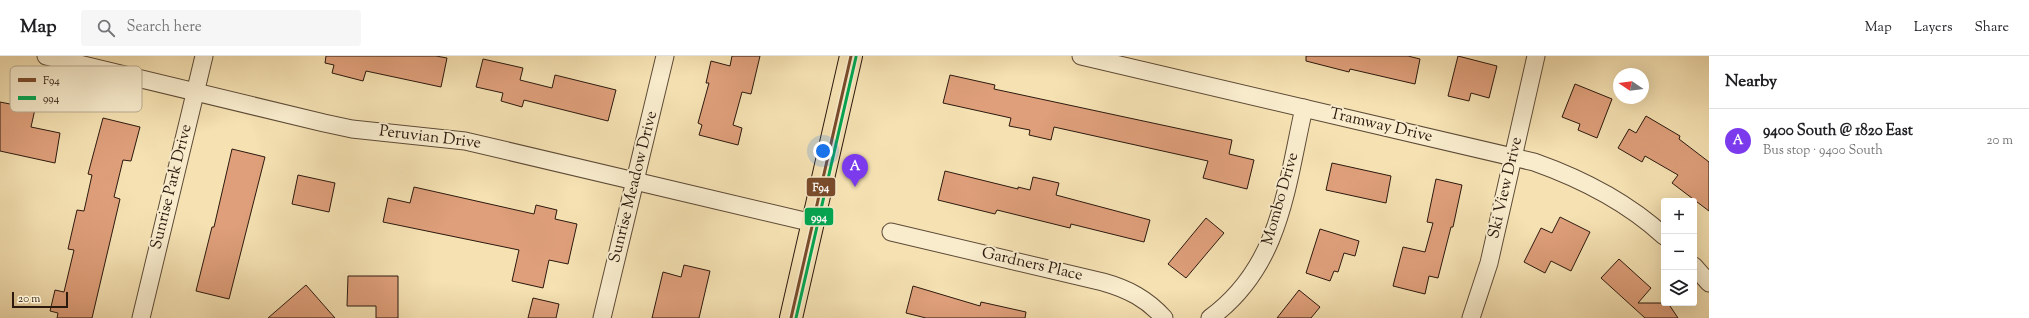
<!DOCTYPE html>
<meta charset="utf-8">
<style>
:root{--surface:#fff;--page:#f6f6f6;--text:#202124;--muted:#757577;--line:#e0e0e0;--accent:#7c3aed}
body{margin:0;font-family:"Sorts Mill Goudy",serif;background:var(--page);color:var(--text)}
.controls{position:absolute;right:12px;bottom:12px;display:grid;overflow:hidden;border-radius:4px;box-shadow:0 4px 16px #0002}
.controls button{width:36px;height:36px;display:grid;place-items:center;padding:0;border:0;border-bottom:1px solid var(--line);background:var(--surface);color:var(--text);font:20px sans-serif}
.compass{position:absolute;left:1613px;top:12px;width:36px;height:36px;border-radius:50%;background:var(--surface);box-shadow:0 4px 16px #0002;rotate:283deg}
.scale{position:absolute;left:12px;bottom:10px;width:56px;box-sizing:border-box;padding-left:4px;border:2px solid #2b190e;border-top:0;font-size:11px;line-height:14px;white-space:nowrap;color:#2b190e;-webkit-text-stroke:3px #f8eccd;paint-order:stroke}
.you{position:absolute;left:823px;top:95px;width:14px;height:14px;margin:-10px;border:3px solid #fff;border-radius:50%;background:#1a73e8;box-shadow:0 0 0 6px #1a73e833}
.badge{display:grid;place-items:center;width:26px;height:26px;border-radius:50%;background:var(--accent);color:#fff;font-size:13px;font-weight:700}
.pin{position:absolute;translate:-50% -33px;filter:drop-shadow(0 1px 2px #0008)}
.pin::after{content:'';position:absolute;top:21px;width:14px;height:12px;background:inherit;clip-path:polygon(0 0,100% 0,50% 100%)}
.list{margin:0;padding:0;list-style:none}
h2{display:flex;justify-content:space-between;align-items:center;height:52px;margin:0;padding:0 16px;font-size:17px}
h2 small{font-size:13px;font-weight:400;color:var(--muted)}
.list li{display:grid;grid-template-columns:26px 1fr auto;gap:12px;align-items:center;box-sizing:border-box;height:64px;padding:0 16px;border-top:1px solid var(--line)}
.list b{display:block;font-size:15px;white-space:nowrap}
.list p{margin:0;font-size:13px;white-space:nowrap;color:var(--muted)}
.list em{font-size:13px;font-style:normal;color:var(--muted)}
.icon{flex:none;width:22px;height:22px;fill:none;stroke:currentColor;stroke-width:2;stroke-linecap:round;stroke-linejoin:round}
.map{position:relative;flex:none;width:1709px;height:262px;overflow:hidden}
header{display:flex;align-items:center;gap:24px;box-sizing:border-box;height:56px;padding:0 20px;background:var(--surface);border-bottom:1px solid var(--line)}
header strong{font-size:19px}
nav{display:flex;gap:22px;margin-inline-start:auto;font-size:14px}
.search{width:280px;height:36px;background:var(--page);display:flex;align-items:center;gap:10px;box-sizing:border-box;padding:0 14px;border-radius:4px;color:var(--muted);font-size:15px}
main{display:flex}
aside{flex:1;background:var(--surface)}
.map>svg:first-child{display:block}
</style>
<header>
<strong>Map</strong>
<div class="search"><svg class="icon" aria-label="search" viewBox="0 0 24 24"><circle cx="10" cy="10" r="6"/><path d="M15 15l6 6"/></svg>Search here</div>
<nav><a>Map</a><a>Layers</a><a>Share</a></nav>
</header>
<main>
<div class="map">
<svg width="1709" height="262" viewBox="0 0 1709 262">
<rect width="100%" height="100%" fill="#f5e1b2"/>
<filter id="stains"><feTurbulence type="fractalNoise" baseFrequency=".005" numOctaves="4"/><feColorMatrix values="0 0 0 0 .2 0 0 0 0 .09 0 0 0 0 .02 0 0 0 .5 -.17"/></filter>
<radialGradient id="worn" r=".72"><stop offset=".6" stop-color="#630" stop-opacity="0"/><stop offset="1" stop-color="#630" stop-opacity=".3"/></radialGradient>
<g fill="#de9f7a" stroke="#2b190e">
<path d="M326 0H436L447 2 441 31 366 15 363 25 332 17 334 9 325 7Z"/>
<path d="M732 0H760L751 38 742 36 733 69 742 72 738 89 699 79 702 69 698 67 709 27H706L711 5 730 10Z"/>
<path d="M1306 0H1408L1420 3 1415 28 1350 13 1349 16 1306 5Z"/>
<path d="M1458 0 1497 10 1489 42 1471 37 1469 45 1448 40Z"/>
<path d="M483 3 523 12 520 24 552 32 555 19 616 34 608 65 524 44 522 51 501 45 503 37 476 31Z"/>
<path d="M950 19 995 29 994 33 1232 84 1229 98 1254 104 1247 133 1203 122 1208 105 1054 71 1051 84 1029 79 1030 74 1009 70 1011 62 943 47Z"/>
<path d="M1575 28 1612 43 1597 82 1578 74 1580 68 1562 61Z"/>
<path d="M0 46 35 53 31 71 60 77 55 107 0 95Z"/>
<path d="M1646 60 1680 80 1679 83 1709 106V155L1672 127 1678 119 1645 100 1642 106 1618 92 1629 73 1636 77Z"/>
<path d="M103 62 140 71 131 105 123 104 114 141 120 143 92 262H57L58 257 50 255 55 234 64 236 74 194 68 193 77 154 84 155 92 119 88 118Z"/>
<path d="M232 93 265 101 229 243 196 235 212 171H214Z"/>
<path d="M1332 107 1391 120 1386 147 1326 134Z"/>
<path d="M945 115 1018 133V131L1030 134 1033 121 1059 127 1056 139 1150 164 1144 186 1071 168 1070 172 997 154 995 158 938 144Z"/>
<path d="M298 119 335 127 329 156 292 148Z"/>
<path d="M1436 123 1462 129 1453 171H1451L1438 222 1429 220 1425 238 1393 230 1403 191 1425 196 1433 167 1427 166Z"/>
<path d="M414 131 534 158 536 149 557 154 555 163 577 168 568 208 549 204 543 232 512 225 519 194 383 166 388 142 410 147Z"/>
<path d="M1560 161 1590 176 1571 215 1551 205 1545 217 1524 206 1541 172 1552 177Z"/>
<path d="M1206 162 1224 177 1186 222 1168 208Z"/>
<path d="M1320 173 1359 185 1355 200 1344 197 1338 216 1334 215 1330 225 1306 217Z"/>
<path d="M1619 203 1651 232 1638 247H1668L1678 262H1645L1601 222Z"/>
<path d="M684 209 710 215 699 262H652L663 216 681 221Z"/>
<path d="M348 220H398V262H376V250H347Z"/>
<path d="M306 229 335 262H268Z"/>
<path d="M913 230 980 250 981 246 1026 256 1025 262H926L906 257Z"/>
<path d="M1299 234 1320 251 1311 262H1277Z"/>
<path d="M533 242 559 248 556 262H528Z"/>
</g>
<g fill="none" stroke-linecap="round" stroke-linejoin="round">
<g stroke="#5e4b37" stroke-width="19">
<g id="minor">
<path d="M46 0 324 67 352 73 465 85 813 167"/>
<path d="M1081 0 1534 106C1582 123 1626 145 1664 180"/>
<path d="M891 176 1103 226C1128 233 1147 243 1164 262"/>
<path d="M1694 210 1709 227"/>
<path d="M141 262 204 0"/>
<path d="M602 262 665 0"/>
<path d="M1210 262C1281 210 1286 131 1304 52"/>
<path d="M1471 262 1489 207 1536 0"/>
</g>
</g>
<g stroke="#2b190e" stroke-width="24">
<path id="primary" d="M791 262 851 0"/>
</g>
<use href="#minor" stroke="#f8eccd" stroke-width="17"/>
<use href="#primary" stroke="#f5e1b2" stroke-width="22"/>
<g stroke="#f8eccd" stroke-width="6">
<path id="bus-1" d="M791 262 851 0"/>
</g>
<g stroke="#f8eccd" stroke-width="6">
<path id="bus-2" d="M796 262 856 1"/>
</g>
<use href="#bus-1" stroke="#7a4b2a" stroke-width="3"/>
<use href="#bus-2" stroke="#00a651" stroke-width="3"/>
</g>
<g text-anchor="middle" dominant-baseline="central" stroke-width="4" stroke-linejoin="round" paint-order="stroke">
<g font-size="16" fill="#2b190e" stroke="#f8eccd">
<text transform="translate(1381 70) rotate(13)">Tramway Drive</text>
<text transform="translate(430 82) rotate(7)">Peruvian Drive</text>
<text transform="translate(172 131) rotate(-76)">Sunrise Park Drive</text>
<text transform="translate(634 131) rotate(-76)">Sunrise Meadow Drive</text>
<text transform="translate(1506 132) rotate(-77)">Ski View Drive</text>
<text transform="translate(1281 143) rotate(-74)">Mombo Drive</text>
<text transform="translate(1032 209) rotate(13)">Gardners Place</text>
</g>
</g>
<rect x="10" y="10" width="132" height="46" rx="6" fill="#f8eccd" stroke="#baad94" stroke-width="1"/>
<rect x="18" y="22" width="18" height="4" fill="#7a4b2a"/>
<rect x="18" y="40" width="18" height="4" fill="#00a651"/>
<g font-size="11" fill="#2b190e">
<text x="43" y="28">F94</text>
<text x="43" y="46">994</text>
</g>
<g stroke="#f8eccd" stroke-width="1.5">
<rect x="806" y="121" width="30" height="20" rx="4" fill="#7a4b2a"/>
<rect x="804" y="151" width="30" height="19" rx="4" fill="#00a651"/>
</g>
<g font-size="11" text-anchor="middle" font-weight="bold" fill="#fff">
<text x="821" y="135">F94</text>
<text x="819" y="165">994</text>
</g>
<rect width="100%" height="100%" filter="url(#stains)"/>
<rect width="100%" height="100%" fill="url(#worn)"/>
</svg>
<div class="controls">
<button>+</button>
<button>−</button>
<button><svg class="icon" aria-label="layers" viewBox="0 0 24 24"><path d="M12 4l9 5-9 5-9-5zM3 14l9 5 9-5"/></svg></button>
</div>
<svg class="compass" viewBox="-18 -18 36 36"><path d="M0-13l5 13h-10z" fill="#e53935"/><path d="M0 13l5-13h-10z" fill="#757577"/></svg>
<div class="scale">20 m</div>
<div class="you"></div>
<div class="pin badge" style="left:855px;top:131px">A</div>
</div>
<aside>
<h2>Nearby<small></small></h2>
<ul class="list">
<li><span class="badge">A</span><div><b>9400 South @ 1820 East</b><p>Bus stop · 9400 South</p></div><em>20 m</em></li>
</ul>
</aside>
</main>
